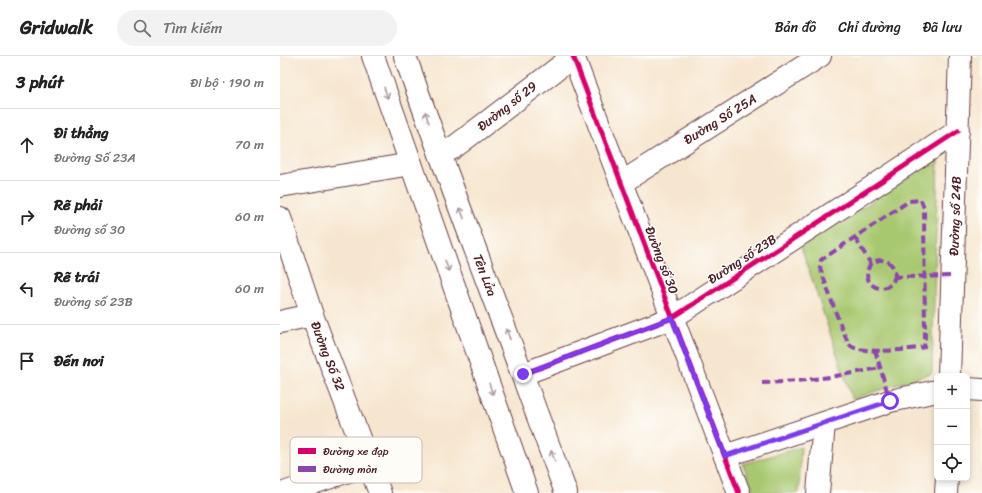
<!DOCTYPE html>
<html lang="vi">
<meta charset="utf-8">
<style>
:root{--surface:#fff;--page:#f2f2f2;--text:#222;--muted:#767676;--line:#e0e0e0}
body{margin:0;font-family:Sriracha,sans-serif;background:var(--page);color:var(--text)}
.controls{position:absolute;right:12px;bottom:12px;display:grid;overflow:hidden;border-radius:6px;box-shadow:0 2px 6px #0003}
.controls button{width:36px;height:36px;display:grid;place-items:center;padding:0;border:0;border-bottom:1px solid var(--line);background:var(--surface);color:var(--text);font:20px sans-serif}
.stop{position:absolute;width:12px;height:12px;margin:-9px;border:3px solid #7c3aed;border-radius:50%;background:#fff}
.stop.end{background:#7c3aed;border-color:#fff;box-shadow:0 1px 4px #0008}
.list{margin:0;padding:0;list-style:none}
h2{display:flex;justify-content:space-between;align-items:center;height:52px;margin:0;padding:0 16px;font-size:17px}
h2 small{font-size:13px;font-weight:400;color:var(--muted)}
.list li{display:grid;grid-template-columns:26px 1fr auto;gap:12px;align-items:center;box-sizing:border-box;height:72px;padding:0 16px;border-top:1px solid var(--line)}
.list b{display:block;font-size:15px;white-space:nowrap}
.list p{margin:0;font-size:13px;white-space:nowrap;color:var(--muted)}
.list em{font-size:13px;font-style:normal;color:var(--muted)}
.icon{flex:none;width:22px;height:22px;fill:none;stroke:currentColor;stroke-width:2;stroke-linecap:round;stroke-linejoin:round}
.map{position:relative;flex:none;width:702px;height:437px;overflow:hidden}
header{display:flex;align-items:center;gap:24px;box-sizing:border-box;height:56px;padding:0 20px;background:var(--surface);border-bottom:1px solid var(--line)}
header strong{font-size:19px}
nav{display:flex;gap:22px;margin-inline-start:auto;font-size:14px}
.search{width:280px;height:36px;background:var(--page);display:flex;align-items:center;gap:10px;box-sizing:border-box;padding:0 14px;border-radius:22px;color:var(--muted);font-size:15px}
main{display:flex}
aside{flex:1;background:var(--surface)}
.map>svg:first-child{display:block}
</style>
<header>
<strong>Gridwalk</strong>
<div class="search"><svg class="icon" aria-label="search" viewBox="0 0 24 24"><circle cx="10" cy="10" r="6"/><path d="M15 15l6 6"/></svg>Tìm kiếm</div>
<nav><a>Bản đồ</a><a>Chỉ đường</a><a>Đã lưu</a></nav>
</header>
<main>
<aside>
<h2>3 phút<small>Đi bộ · 190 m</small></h2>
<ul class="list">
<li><svg class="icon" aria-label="ahead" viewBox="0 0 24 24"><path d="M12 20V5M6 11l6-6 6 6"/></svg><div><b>Đi thẳng</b><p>Đường Số 23A</p></div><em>70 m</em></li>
<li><svg class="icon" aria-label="right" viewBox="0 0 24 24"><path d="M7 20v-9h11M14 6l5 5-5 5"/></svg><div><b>Rẽ phải</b><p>Đường số 30</p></div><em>60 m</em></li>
<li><svg class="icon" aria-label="left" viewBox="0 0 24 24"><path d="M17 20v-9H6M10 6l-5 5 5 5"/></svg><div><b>Rẽ trái</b><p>Đường số 23B</p></div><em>60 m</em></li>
<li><svg class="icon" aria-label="arrive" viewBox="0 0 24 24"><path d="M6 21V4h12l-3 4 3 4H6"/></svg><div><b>Đến nơi</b></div></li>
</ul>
</aside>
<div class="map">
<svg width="702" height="437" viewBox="0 0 702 437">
<rect width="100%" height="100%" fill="#fdfcf7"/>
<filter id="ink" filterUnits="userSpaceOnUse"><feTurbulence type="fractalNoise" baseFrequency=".025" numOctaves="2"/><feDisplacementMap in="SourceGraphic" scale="8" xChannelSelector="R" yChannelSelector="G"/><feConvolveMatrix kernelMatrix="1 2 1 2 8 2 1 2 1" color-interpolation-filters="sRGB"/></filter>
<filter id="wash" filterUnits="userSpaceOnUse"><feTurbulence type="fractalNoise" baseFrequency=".012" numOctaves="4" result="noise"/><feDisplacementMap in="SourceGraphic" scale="16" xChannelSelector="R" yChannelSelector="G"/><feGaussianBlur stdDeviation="0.9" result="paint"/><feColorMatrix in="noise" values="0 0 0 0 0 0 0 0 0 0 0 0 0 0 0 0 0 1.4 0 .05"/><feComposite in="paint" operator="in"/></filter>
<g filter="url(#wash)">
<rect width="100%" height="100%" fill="#f7e6cf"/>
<g fill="#a8c870" stroke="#79744e">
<path d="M658 103 652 317 572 343 521 191Z"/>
<path d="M521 391 519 437H474L463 408Z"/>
</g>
</g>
<g filter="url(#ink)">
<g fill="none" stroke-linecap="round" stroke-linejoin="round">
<g stroke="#643d44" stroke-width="24">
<g id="minor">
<path d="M293 0 459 437"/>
<path d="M160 98 173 92 294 0"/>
<path d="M341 127 540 0"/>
<path d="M0 130 131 108"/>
<path d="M0 162 32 259 100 437"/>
<path d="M0 266 32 259"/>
<path d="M243 318 392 262 678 75"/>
<path d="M669 320 680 0"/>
<path d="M687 333 702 334"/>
<path d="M445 400 610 345 657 335"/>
<path d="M4 437 89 408"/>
<path d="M538 437 544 367"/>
<path d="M666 437 667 422"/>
</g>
</g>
<g stroke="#643d44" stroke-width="24">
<g id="major">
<path d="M93 0 247 437"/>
<path d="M125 0C176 147 233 291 286 437"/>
</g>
</g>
<use href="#minor" stroke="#fff" stroke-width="22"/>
<use href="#major" stroke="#fff" stroke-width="22"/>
<g stroke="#8e44ad" stroke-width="4" stroke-dasharray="8 4" stroke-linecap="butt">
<path d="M641 144 644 152 645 284 644 291C630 294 582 298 571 290 564 285 545 224 540 212L541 204 629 145Z"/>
<path d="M575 182 591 208"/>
<circle cx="601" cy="218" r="14"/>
<path d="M614 221 673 220"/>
<path d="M595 294 610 345"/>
<path d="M482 327C524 326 559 320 600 312"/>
</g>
<g stroke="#fdfcf7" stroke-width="8">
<g id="cycleway">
<path d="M293 0 459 437"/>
<path d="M243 318 392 262 678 75"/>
</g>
</g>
<use href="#cycleway" stroke="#d6006c" stroke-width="5"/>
</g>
<defs><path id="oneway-shaft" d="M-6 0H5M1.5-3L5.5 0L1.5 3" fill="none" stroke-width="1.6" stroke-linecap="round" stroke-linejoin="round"/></defs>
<g stroke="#ae9aa0">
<use href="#oneway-shaft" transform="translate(106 37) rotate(71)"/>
<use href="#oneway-shaft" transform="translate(147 61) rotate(-109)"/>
<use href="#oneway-shaft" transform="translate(182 157) rotate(-111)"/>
<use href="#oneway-shaft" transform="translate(167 210) rotate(71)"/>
<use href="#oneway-shaft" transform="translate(228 278) rotate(-111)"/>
<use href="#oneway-shaft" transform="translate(211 333) rotate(71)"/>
<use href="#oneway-shaft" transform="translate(273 400) rotate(-110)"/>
</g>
</g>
<g fill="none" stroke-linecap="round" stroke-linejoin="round" filter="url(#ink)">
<path stroke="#7c3aed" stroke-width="5" d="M243 318 392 262 445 400 610 345"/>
</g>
<g text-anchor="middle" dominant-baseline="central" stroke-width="3" stroke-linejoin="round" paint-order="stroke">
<g font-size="13" fill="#4a1f2b" stroke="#fdfcf7">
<text transform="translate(227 50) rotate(-38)">Đường số 29</text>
<text transform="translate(440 63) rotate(-32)">Đường Số 25A</text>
<text transform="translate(675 160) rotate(-88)">Đường số 24B</text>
<text transform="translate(462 203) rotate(-33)">Đường số 23B</text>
<text transform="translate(382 204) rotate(69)">Đường số 30</text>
<text transform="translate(205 219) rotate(69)">Tên Lửa</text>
<text transform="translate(48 300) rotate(69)">Đường Số 32</text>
</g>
</g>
<rect x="10" y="381" width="132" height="46" rx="6" fill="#fdfcf7" stroke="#c7baba" stroke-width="1"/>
<rect x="18" y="392" width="18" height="6" fill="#d6006c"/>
<rect x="18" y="410" width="18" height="6" fill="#8e44ad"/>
<g font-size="11" fill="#4a1f2b">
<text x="43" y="399">Đường xe đạp</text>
<text x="43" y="417">Đường mòn</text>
</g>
</svg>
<div class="controls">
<button>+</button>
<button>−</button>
<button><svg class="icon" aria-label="locate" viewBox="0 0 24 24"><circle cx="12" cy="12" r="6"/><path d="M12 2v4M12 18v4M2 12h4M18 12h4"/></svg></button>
</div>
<div class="stop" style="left:610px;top:345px"></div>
<div class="stop end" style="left:243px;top:318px"></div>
</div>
</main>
